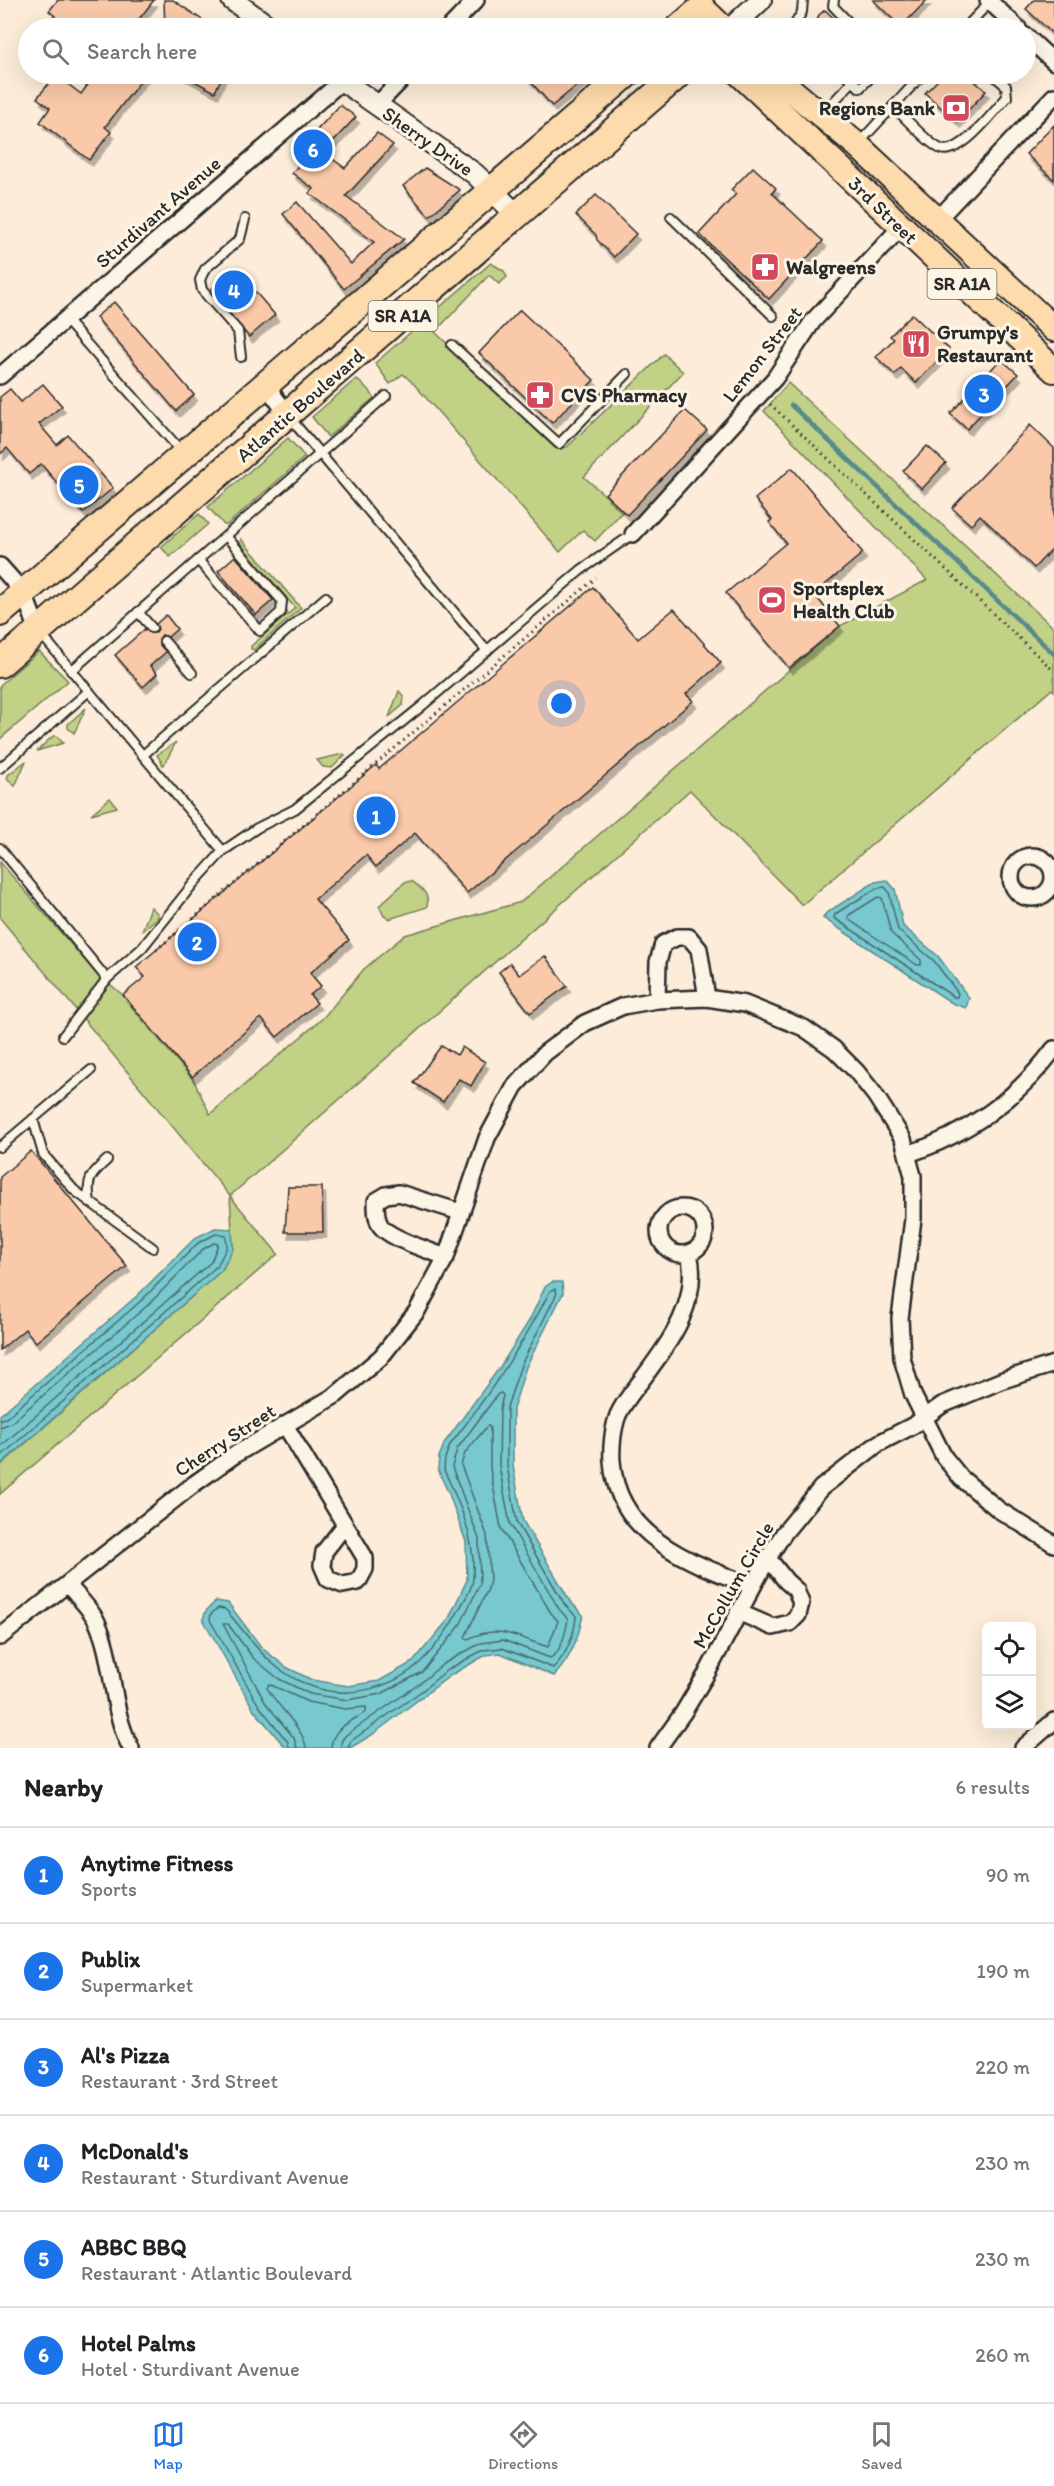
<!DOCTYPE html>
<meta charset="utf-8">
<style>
:root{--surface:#fff;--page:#f6f6f6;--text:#202124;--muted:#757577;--line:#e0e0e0;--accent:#1a73e8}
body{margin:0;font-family:Itim,sans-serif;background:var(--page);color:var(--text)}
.controls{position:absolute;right:18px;bottom:18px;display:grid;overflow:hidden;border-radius:9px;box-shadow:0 6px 24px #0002}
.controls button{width:54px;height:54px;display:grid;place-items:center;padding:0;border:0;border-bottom:2px solid var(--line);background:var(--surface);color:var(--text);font:30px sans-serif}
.you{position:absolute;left:562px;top:704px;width:21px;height:21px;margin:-15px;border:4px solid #fff;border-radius:50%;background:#1a73e8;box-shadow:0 0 0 9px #1a73e833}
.badge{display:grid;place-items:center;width:39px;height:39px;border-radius:50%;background:var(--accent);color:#fff;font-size:20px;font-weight:700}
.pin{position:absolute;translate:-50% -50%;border:3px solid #fff;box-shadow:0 2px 6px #0006}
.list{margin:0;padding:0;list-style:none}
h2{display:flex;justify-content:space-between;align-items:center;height:78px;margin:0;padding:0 24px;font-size:26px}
h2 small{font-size:20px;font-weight:400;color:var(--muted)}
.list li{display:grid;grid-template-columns:39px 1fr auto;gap:18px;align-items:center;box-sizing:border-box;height:96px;padding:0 24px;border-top:2px solid var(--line)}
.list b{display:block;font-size:22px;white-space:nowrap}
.list p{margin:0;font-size:20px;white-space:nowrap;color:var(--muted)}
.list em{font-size:20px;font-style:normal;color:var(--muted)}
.icon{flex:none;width:33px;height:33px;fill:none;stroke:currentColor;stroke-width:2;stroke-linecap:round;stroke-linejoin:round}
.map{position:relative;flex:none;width:1054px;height:1748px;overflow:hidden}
.search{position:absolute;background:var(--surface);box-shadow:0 6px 24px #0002;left:18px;right:18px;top:18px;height:66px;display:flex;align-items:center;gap:15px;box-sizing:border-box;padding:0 21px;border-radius:33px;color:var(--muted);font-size:22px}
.sheet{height:654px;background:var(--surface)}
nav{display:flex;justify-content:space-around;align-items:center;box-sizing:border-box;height:84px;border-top:2px solid var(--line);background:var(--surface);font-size:16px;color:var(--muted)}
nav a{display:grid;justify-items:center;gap:3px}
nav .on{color:var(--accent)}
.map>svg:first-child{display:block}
</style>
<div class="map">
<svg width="1054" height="1748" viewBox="0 0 1054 1748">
<defs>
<filter id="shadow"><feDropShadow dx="3.5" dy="6" stdDeviation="0" flood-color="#0004"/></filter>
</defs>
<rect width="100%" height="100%" fill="#fcecd9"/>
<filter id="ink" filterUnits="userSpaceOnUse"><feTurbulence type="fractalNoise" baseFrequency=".0167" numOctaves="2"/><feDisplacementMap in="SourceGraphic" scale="12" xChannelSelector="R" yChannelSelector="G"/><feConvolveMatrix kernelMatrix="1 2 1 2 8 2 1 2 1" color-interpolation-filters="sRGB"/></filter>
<g filter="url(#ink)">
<g fill="#c1d186" stroke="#767e58" stroke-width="1.5">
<path d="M484 263 371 360 370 358 478 264Z"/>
<path d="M491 263 504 271 507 277 499 284 489 275 435 332 555 448 567 447 664 354 683 372 584 477 623 511 595 541 583 530 560 552 414 384 403 374 390 384 375 363Z"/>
<path d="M356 379 370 391 374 398 328 437 312 417Z"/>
<path d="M788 383 1054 628V691L1052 689 802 905 690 790 230 1196 278 1254 0 1494V1466L222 1270 233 1248 230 1196 0 918V862L95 972 123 995 192 1077 210 1114 323 1018 364 969 405 935 521 902 840 626 927 580 764 411Z"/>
<path d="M288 438 305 457 227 525H224L208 507Z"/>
<path d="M199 514 208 524 170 557 161 547Z"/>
<path d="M241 539 301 608 254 650 251 649V646L295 608 243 547 240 543Z"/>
<path d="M39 651 68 681 0 739V685Z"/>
<path d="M399 691 404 697 403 705 389 717Z"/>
<path d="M86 708 74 733 68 728V724Z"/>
<path d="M53 736H57L63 743 37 751Z"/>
<path d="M176 742 164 765H163L157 755Z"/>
<path d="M343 754 345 755 332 768 323 767 317 760Z"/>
<path d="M26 761 16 784 15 786 7 778 8 775Z"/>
<path d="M110 798 117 807 91 814Z"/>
<path d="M412 881C422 889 430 894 427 907L389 919 384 916 379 906 405 882Z"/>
<path d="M151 907 158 914V917L142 931Z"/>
</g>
<g fill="#77c9cf" stroke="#598a8d" stroke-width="1.5">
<path d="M887 880 895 889 903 926 938 956 969 998 966 1008 952 1003 823 918 826 913 875 882Z"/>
<path d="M215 1228 232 1229 233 1248 222 1270 0 1465V1415L138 1295 195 1238Z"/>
<path d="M552 1282H562L563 1293 526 1367 513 1409V1466L523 1521 570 1601 583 1615C578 1639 571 1658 554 1676L500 1653 486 1655 451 1675 372 1735 350 1748H286L254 1710 203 1619 206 1611 216 1601 228 1603 262 1648 286 1667 312 1680 348 1686 379 1681 413 1662 448 1620 467 1580 466 1542 449 1494 438 1470 439 1457 445 1442 500 1367 529 1321 545 1287Z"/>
</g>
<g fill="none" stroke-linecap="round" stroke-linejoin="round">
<g stroke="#496a6d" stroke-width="1.5">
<path d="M885 887 889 892 898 930 934 961 958 993 957 997H954L834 918 835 914 877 888Z"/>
<path d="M878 897 882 898 891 933 921 960V965H917L848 919 849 915Z"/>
<path d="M0 1419 6 1418 142 1300 198 1243 216 1234 226 1236 227 1247 217 1266 0 1457"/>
<path d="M488 1425 490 1428V1469L501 1528 551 1613 558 1621 548 1647C518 1638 499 1623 468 1639L465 1637 488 1589 490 1579 487 1535 461 1465 465 1453Z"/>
<path d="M0 1427 11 1423 148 1305 203 1249 214 1243 218 1244 211 1262 0 1447"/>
<path d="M289 1748 288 1742 259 1706 210 1620 211 1614 218 1608 225 1609C254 1642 265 1667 308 1685 343 1700 388 1690 416 1666 432 1653 451 1626 460 1608 465 1599 473 1588 473 1579 476 1540 460 1504 444 1470L445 1458 450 1445C488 1396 522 1347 550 1291L555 1289 557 1293 521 1365 507 1407V1466L517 1523 565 1605 576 1616C575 1634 566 1656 553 1668L502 1648 483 1650 447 1670 423 1690 351 1741 348 1748"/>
<path d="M297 1748 294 1738 265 1702 223 1624H228L253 1658 279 1679 310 1694 348 1700 381 1694 422 1672 459 1627 480 1584 479 1539 452 1467 457 1449 498 1394 501 1393 503 1395 500 1409 499 1466 510 1524 559 1609 568 1619C566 1631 561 1653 550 1658L503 1640 481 1643 443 1664 419 1684 346 1735 342 1740 340 1748"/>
<path d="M306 1748C305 1730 277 1706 267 1688L269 1684 308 1702 345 1709 366 1707V1712C351 1722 332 1727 331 1748"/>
</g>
<path stroke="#598a8d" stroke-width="4.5" d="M791 405 1054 654"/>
</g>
<g fill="#fac9a9" stroke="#2b2b2b" stroke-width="1.5" filter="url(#shadow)">
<path d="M58 0H154L132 28H60L50 21 55 16 49 11Z"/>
<path d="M164 0H173L214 28H165Z"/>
<path d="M873 0H927L901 27Z"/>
<path d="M1034 0H1054V35L1026 9Z"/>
<path d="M825 10 844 28H814L819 15Z"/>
<path d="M96 74H146L105 127 111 132 89 160 40 122 50 108 37 98 56 75 81 94Z"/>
<path d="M181 74H223L215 92Z"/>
<path d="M524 74H591L552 106Z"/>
<path d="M944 74H978L972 79 986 91 957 122 925 93Z"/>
<path d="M340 105 356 117 323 152 345 168 377 133 393 145 346 196 404 239 344 289 283 214 297 202 351 264 374 242 309 193 314 189 292 173 302 161 294 155Z"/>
<path d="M1054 125V180L1026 154Z"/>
<path d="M753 167 776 188 772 193 823 241 769 299 699 234 736 194 731 190Z"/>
<path d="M425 168 460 190 429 216 403 186Z"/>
<path d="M596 195 636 234 614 257 597 240 596 235 576 215Z"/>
<path d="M236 269 275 315 249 337 210 290Z"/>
<path d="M114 302 194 395 176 411 96 317Z"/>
<path d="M520 310 594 380 552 423 479 353Z"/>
<path d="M912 314 949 349 916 383 901 368 895 375 876 357 894 339 890 336Z"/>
<path d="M1001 359 1018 374 967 429 950 414Z"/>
<path d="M43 384 62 406 39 424 57 445 68 435 113 488 83 513 41 464 29 474 7 448 0 454V397L10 389 21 402Z"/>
<path d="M685 410 707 430 627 515 605 494Z"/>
<path d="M1030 425 1054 448V547L1034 568 980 515 971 525 952 508Z"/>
<path d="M927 446 946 463 922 489 903 471Z"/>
<path d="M792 468 863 553 814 594 840 626 789 668 726 593 786 543 769 522 772 520 755 499Z"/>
<path d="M235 556 273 600 256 615 218 571Z"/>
<path d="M593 587 638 639 674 609 721 663 686 694 693 701 467 893 415 833 376 867 366 855 315 899 349 940 310 973 321 986 310 995 317 1003 277 1037 261 1018 192 1077 123 995 145 977 136 967 376 765 379 769Z"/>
<path d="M166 615 177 629 168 637 162 635 159 639V644L166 652 150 666 157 674 143 687 115 655 145 629 150 633H155L158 629 156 624Z"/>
<path d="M545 956 567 986 530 1013 499 972 510 963 519 975Z"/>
<path d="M441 1046 457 1055 462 1047 485 1062 471 1086 459 1079 443 1102 414 1083Z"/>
<path d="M31 1151 127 1266 36 1342 25 1329 0 1350V1177Z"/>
<path d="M288 1187H322L323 1232H285Z"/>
</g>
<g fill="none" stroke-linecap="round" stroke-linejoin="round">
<g stroke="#2b2b2b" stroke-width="12">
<g id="service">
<path d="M834 0 833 6 854 28"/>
<path d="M800 28 795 24 802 12 803 0"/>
<path d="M965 28 990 2"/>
<path d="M845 74 860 88 874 74"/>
<path d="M893 106C902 115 931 146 941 149 961 156 994 111 1007 97L1006 86 992 74"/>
<path d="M823 113 853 81"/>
<path d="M858 144 923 74"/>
<path d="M671 217 773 316"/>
<path d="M65 319 181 451"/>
<path d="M452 345 559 444 627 374"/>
<path d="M241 357 238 331 202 290 200 280 205 269 240 239 245 219"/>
<path d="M289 417 487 651"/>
<path d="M198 560 260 631 281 612 282 601 226 536"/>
<path d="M138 612 152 628"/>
<path d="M41 634 223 851"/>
<path d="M164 641 192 673"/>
<path d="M71 671 386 396"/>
<path d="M143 755 326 597"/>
<path d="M0 768 89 691"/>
<path d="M0 848 107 979"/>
<path d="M63 1036 107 979 142 948 193 884 223 851 257 828 295 809 422 706 581 570 633 534"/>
<path d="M33 1119 43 1154 74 1190 90 1202"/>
<path d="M0 1147 91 1070"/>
<path d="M107 1160C90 1175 86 1180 90 1202L153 1248"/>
</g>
</g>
<g stroke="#2b2b2b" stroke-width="20">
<g id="minor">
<path d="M988 0 1018 28"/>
<path d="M449 28 476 0"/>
<path d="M1026 36 1054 62"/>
<path d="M377 105 407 74"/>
<path d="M937 220 1054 96"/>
<path d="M0 376 343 80"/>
<path d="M265 384 288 415"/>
<path d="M633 534 775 378 813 321 901 227"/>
<path d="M0 566 24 593 38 631"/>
<circle cx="1032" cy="877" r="21"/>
<path d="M657 1000 658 962 663 944 677 937H689L699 949 707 998"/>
<path d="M908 1154C966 1135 1017 1099 1054 1049"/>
<circle cx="682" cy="1231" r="23"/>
<path d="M689 1253C701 1303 668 1344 641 1381 633 1391 623 1404 618 1415 613 1428 611 1447 612 1461 617 1537 691 1563 752 1586"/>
<path d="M446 1257C430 1251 388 1238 380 1225 376 1218 376 1209 376 1201L386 1195 399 1193 460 1212"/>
<path d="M285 1425 365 1558V1569L358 1582 343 1585 328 1579 322 1565 324 1552 345 1525"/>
<path d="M68 1585C77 1596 91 1609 97 1622 115 1662 110 1709 131 1748"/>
<path d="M738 1612 773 1627 790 1623 798 1615 801 1603 796 1590 786 1581 768 1558"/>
<path d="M0 1637 194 1484 236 1454 336 1395 381 1357 417 1311 446 1257 487 1138 515 1086 545 1053 585 1023 623 1006 657 1000 707 998 745 1004 804 1028 834 1049 856 1071 875 1095 903 1139 913 1176V1219L900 1318 902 1358 913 1395 944 1457 961 1478 999 1510 1054 1544"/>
<path d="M658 1748 683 1713 707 1673 768 1558 784 1533 821 1488 879 1443 914 1425 942 1405 1003 1380 1054 1364"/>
<path d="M1023 1748 1054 1721"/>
</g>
</g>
<g stroke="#2b2b2b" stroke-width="24">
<g id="tertiary">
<path d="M232 0 271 28"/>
<path d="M731 28 761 0"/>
<path d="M333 74 475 174 517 215"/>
</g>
</g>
<g stroke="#2b2b2b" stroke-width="28">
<g id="primary">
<path d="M702 8 723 28"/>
<path d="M740 74 1054 370"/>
<path d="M772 74 857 145 1054 329"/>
</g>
</g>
<g stroke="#2b2b2b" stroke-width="30">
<g id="trunk">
<path d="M679 28 702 8"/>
<path d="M0 613 627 74"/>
<path d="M0 664 679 74"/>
</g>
</g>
<g stroke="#2b2b2b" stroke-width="3" stroke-dasharray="1.5 4.5" stroke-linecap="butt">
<path d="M770 404 1054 671"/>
<path d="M156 950 596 578"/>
</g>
<use href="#service" stroke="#fcf5e5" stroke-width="8"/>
<use href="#minor" stroke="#fcf5e5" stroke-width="15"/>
<use href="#tertiary" stroke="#fcf5e5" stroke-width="20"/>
<use href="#primary" stroke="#fedbac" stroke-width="24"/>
<use href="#trunk" stroke="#fedbac" stroke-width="26"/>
</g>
</g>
<defs>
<g id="bank-square" transform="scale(1.5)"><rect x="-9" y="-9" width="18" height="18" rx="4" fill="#d1495b" stroke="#fcf5e5"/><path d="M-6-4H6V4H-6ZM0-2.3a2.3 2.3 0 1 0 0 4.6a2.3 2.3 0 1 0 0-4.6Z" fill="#fff"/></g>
<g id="pharmacy-square" transform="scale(1.5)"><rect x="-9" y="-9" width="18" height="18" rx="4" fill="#d1495b" stroke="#fcf5e5"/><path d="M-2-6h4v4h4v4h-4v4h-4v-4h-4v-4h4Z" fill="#fff"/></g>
<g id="restaurant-square" transform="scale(1.5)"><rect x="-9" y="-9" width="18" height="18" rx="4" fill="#d1495b" stroke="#fcf5e5"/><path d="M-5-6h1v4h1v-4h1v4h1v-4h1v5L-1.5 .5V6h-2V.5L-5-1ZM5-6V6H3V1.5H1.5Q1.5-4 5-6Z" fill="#fff"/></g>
<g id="stadium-square" transform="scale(1.5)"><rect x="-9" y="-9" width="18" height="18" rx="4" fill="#d1495b" stroke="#fcf5e5"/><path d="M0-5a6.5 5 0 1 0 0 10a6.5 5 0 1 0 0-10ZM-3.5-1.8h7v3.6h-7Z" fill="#fff"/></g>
</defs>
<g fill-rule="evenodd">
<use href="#bank-square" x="956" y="108"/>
<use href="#pharmacy-square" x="765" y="267"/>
<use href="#restaurant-square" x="916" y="344"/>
<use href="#pharmacy-square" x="540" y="395"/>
<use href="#stadium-square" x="772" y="600"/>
</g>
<g text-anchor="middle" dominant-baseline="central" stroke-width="6" stroke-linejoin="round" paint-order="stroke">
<g fill="#fcf5e5" stroke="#6a6863" stroke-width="1.5">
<rect x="927.5" y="269" width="69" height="30" rx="4.5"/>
<rect x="368.5" y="301" width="69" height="30" rx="4.5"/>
</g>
<g font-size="18" font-weight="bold" fill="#2b2b2b">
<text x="962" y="284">SR A1A</text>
<text x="403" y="316">SR A1A</text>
</g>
<g font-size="20" font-weight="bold" fill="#2b2b2b" stroke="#fcf5e5" text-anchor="start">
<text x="935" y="108" text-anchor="end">Regions Bank</text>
<text x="786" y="267">Walgreens</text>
<text x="937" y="332">Grumpy's<tspan x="937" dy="23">Restaurant</tspan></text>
<text x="561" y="395">CVS Pharmacy</text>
<text x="793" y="588">Sportsplex<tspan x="793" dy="23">Health Club</tspan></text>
</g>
<g font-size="20" fill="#2b2b2b" stroke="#fcf5e5">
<text transform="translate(428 141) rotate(35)">Sherry Drive</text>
<text transform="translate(883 210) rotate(44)">3rd Street</text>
<text transform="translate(158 212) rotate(-41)">Sturdivant Avenue</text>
<text transform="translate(762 354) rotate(-52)">Lemon Street</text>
<text transform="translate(300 405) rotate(-41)">Atlantic Boulevard</text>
<text transform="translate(225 1440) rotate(-33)">Cherry Street</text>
<text transform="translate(733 1585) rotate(-60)">McCollum Circle</text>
</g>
</g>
</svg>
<div class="controls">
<button><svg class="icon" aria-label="locate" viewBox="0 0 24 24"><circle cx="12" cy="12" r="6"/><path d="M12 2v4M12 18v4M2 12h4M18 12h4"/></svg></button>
<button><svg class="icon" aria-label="layers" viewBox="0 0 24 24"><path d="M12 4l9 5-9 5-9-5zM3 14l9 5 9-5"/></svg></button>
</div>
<div class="you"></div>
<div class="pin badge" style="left:376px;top:816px">1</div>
<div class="pin badge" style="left:197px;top:942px">2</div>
<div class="pin badge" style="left:984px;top:394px">3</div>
<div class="pin badge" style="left:234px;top:290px">4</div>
<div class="pin badge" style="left:79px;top:485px">5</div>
<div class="pin badge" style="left:313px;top:149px">6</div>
<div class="search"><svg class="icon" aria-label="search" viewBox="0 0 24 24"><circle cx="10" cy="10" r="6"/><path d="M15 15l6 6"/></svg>Search here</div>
</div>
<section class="sheet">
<h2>Nearby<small>6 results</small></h2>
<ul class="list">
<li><span class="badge">1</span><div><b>Anytime Fitness</b><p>Sports</p></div><em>90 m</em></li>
<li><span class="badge">2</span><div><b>Publix</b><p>Supermarket</p></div><em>190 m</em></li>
<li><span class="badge">3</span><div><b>Al's Pizza</b><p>Restaurant · 3rd Street</p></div><em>220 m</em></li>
<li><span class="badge">4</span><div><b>McDonald's</b><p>Restaurant · Sturdivant Avenue</p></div><em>230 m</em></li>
<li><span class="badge">5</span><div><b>ABBC BBQ</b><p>Restaurant · Atlantic Boulevard</p></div><em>230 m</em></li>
<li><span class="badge">6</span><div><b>Hotel Palms</b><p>Hotel · Sturdivant Avenue</p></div><em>260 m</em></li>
</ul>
</section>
<nav>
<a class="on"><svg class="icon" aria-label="map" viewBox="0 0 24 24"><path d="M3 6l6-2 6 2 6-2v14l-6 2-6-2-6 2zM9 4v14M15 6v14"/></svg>Map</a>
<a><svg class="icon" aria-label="directions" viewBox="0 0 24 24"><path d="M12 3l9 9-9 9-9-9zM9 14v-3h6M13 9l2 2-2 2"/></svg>Directions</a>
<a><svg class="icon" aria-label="saved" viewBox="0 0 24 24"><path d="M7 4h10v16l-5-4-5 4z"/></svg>Saved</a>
</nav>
